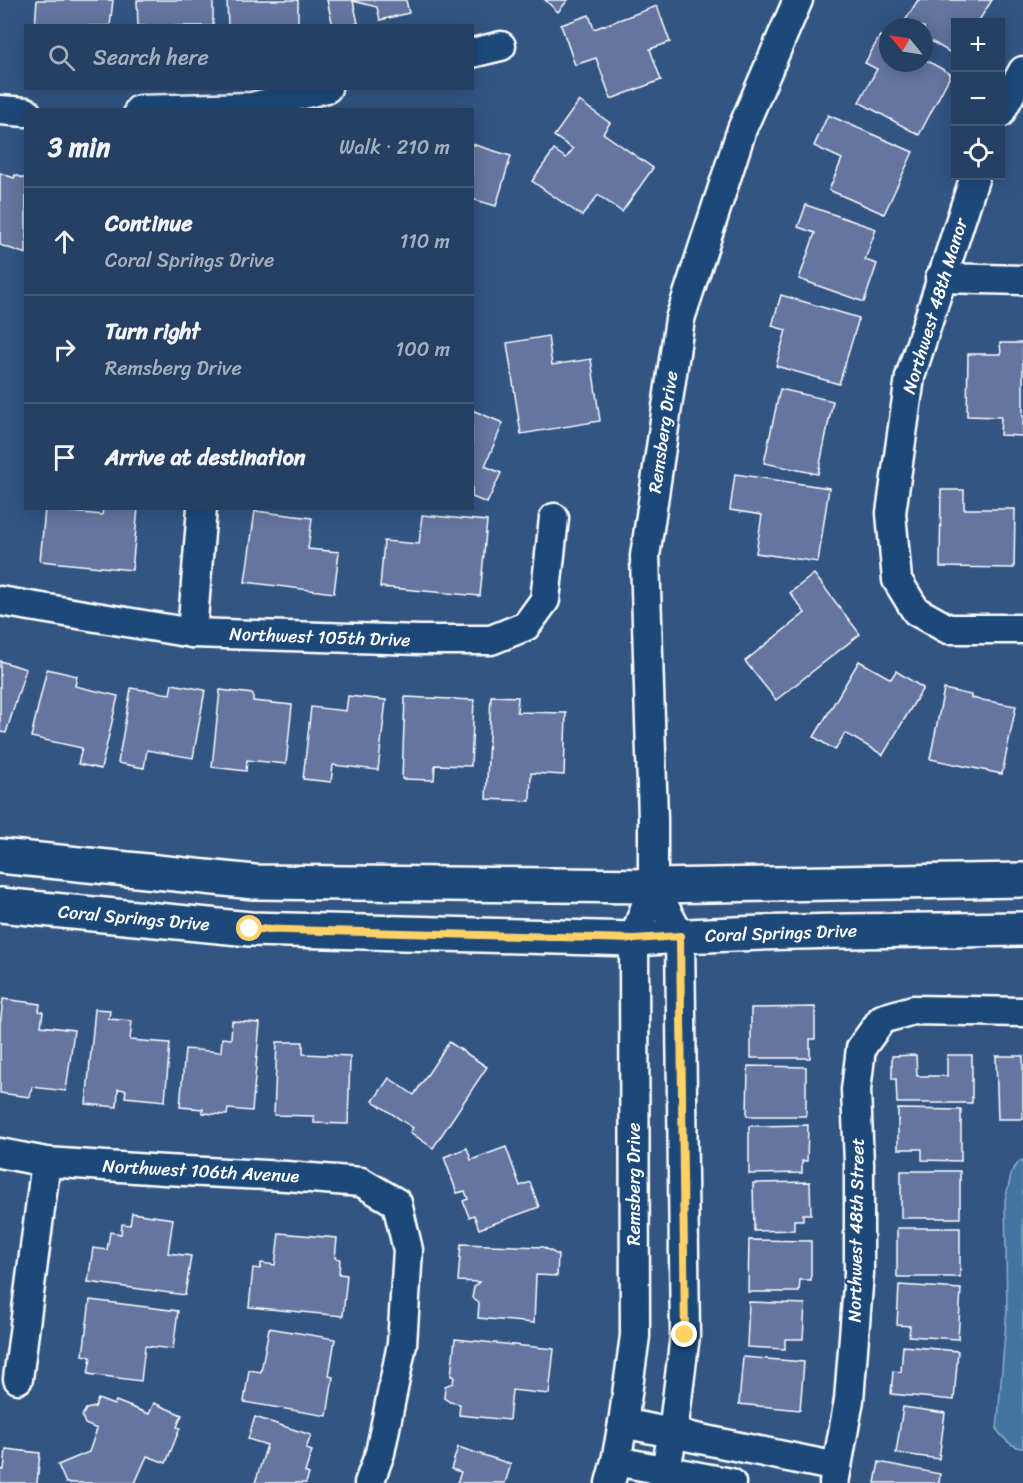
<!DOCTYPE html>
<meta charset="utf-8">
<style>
:root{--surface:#264063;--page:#2e4769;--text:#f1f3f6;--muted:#a4afbe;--line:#425978}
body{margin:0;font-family:Sriracha,sans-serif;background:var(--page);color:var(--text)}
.controls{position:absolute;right:18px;top:18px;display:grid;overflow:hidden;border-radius:0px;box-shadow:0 3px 15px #0003}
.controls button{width:54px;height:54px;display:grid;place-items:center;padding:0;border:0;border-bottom:2px solid var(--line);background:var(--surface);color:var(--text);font:30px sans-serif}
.compass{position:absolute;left:879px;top:18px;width:54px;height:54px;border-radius:50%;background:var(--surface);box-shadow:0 3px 15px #0003;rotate:300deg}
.stop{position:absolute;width:18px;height:18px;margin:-14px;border:4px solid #ffd166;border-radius:50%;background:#fff}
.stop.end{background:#ffd166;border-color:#fff;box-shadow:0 2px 6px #0008}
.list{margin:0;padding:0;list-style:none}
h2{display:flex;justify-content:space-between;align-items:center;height:78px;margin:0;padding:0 24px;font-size:26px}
h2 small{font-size:20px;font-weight:400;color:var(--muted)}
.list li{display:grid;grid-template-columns:39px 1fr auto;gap:18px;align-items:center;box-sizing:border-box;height:108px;padding:0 24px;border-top:2px solid var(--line)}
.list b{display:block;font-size:22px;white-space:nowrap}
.list p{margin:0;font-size:20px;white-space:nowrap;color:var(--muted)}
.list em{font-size:20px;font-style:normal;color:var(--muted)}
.icon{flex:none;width:33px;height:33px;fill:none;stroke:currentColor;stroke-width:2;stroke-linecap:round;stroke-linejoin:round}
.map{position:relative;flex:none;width:1023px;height:1483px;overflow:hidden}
.search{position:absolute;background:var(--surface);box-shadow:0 3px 15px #0003;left:24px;top:24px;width:450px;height:66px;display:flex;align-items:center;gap:15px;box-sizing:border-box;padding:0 21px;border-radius:0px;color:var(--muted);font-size:22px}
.panel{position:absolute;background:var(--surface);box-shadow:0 3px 15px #0003;left:24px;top:108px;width:450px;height:402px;border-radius:0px}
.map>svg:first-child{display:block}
</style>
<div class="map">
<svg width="1023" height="1483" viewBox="0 0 1023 1483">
<rect width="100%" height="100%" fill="#325584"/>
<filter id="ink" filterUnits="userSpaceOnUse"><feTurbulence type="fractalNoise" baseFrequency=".0167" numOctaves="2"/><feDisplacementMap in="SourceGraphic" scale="12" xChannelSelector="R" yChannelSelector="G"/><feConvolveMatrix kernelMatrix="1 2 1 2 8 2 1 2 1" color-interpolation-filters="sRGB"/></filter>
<g filter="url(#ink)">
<path fill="#4376a0" stroke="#8eadc6" stroke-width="1.5" d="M1023 1160V1448C1013 1448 1003 1438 997 1430L1007 1309 1005 1200 1012 1171 1020 1161Z"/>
<g fill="#6474a0" stroke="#fff" stroke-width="1.5">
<path d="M37 0H113L110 26H35Z"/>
<path d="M137 0H213V26H138Z"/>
<path d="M227 0H298V23L261 26H228Z"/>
<path d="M327 0H406L409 13 380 20 377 7 353 1 358 23 349 26H333Z"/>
<path d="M545 0H568L558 12Z"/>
<path d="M918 0H992L978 22H956V56L924 37V27H908L903 24Z"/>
<path d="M657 6 670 42 650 49 661 80 611 99 596 58 575 65 561 25 589 15 594 29Z"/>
<path d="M880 36 888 40V63H924V59L951 74 919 135 859 102 877 69 865 63Z"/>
<path d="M579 101 610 123 603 133 653 168 622 212 598 195 582 216 532 181 554 150 566 158 573 149 554 136Z"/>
<path d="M828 115 913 152 884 214 829 190 842 159 814 146Z"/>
<path d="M472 144 511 156 496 206 472 199Z"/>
<path d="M0 173 14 178 15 175 26 179V254L0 245Z"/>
<path d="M806 205 876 229 865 260 877 264 864 302 799 279 815 233 798 227Z"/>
<path d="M781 295 859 318 839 384 776 366 786 330 772 326Z"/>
<path d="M548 336 552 365 591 359 600 421 521 434 507 343Z"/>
<path d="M1000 343H1023V436L1000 435 1001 417 967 416 968 354H1001Z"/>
<path d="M780 389 833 401 818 474 764 463Z"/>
<path d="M472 410 503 423 485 466 501 473 487 503 472 497Z"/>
<path d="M735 474 829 488 818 562 756 553 762 515 730 510Z"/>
<path d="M941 490H964V509H1015L1014 568 940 567Z"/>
<path d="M103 508H138L132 570 40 561 45 509 102 515Z"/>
<path d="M255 511 312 518 308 549 339 552 334 593 245 582Z"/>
<path d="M422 515 487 521 480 596 380 587 384 541 419 544Z"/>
<path d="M814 574 860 634 776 700 745 661 805 613 790 593Z"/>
<path d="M0 661 26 669 6 733 0 732Z"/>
<path d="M859 661 891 679 896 671 923 688 883 755 845 733 835 750 814 737Z"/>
<path d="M47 669 77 676 75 686 118 696 101 769 78 764 82 748 31 737Z"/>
<path d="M172 684 205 690 193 758 147 750 144 768 118 763 131 688 170 694Z"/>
<path d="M944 689 971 695V698L1016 706 1002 774 930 759Z"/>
<path d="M220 690 253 694V701L292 705 286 764 247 760 246 771 212 767Z"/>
<path d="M348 696 386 700 378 770 333 765 331 782 303 779 311 707 346 711Z"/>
<path d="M491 696 518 697 517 712 566 713 564 775 531 773 530 801 486 799Z"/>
<path d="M405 697 474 700 471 766 435 765 434 780 402 779Z"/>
<path d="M3 999 40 1004 39 1011 43 1012 41 1026 74 1030 66 1091 32 1087 30 1097 0 1093V1025Z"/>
<path d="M815 1007V1039H810V1058H751V1008Z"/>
<path d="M95 1009 110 1010 109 1019 132 1021 130 1040 170 1043 165 1101 125 1097 126 1090 118 1089 117 1107 86 1104Z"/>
<path d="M232 1021 260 1023 252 1111 228 1109 227 1115 203 1113V1109L180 1107 185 1049 221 1052 222 1038 231 1039Z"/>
<path d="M277 1042H303V1054L350 1056 348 1124 314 1123V1116L274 1115Z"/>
<path d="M449 1042 487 1067 433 1148 410 1132 413 1128 373 1101 389 1078 414 1095Z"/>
<path d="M916 1055 917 1076H947V1055H972V1103H897L896 1079H892V1056Z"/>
<path d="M996 1056H1023V1119H998Z"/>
<path d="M748 1066 806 1067V1116H747Z"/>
<path d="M898 1109 961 1110V1161L922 1160V1149H898Z"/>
<path d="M808 1125 807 1161H802V1173L749 1174V1126Z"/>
<path d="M506 1147 520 1186 530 1182 539 1207 479 1229 474 1215 469 1217 463 1201 468 1199 465 1191 457 1193 444 1157 467 1148 471 1160Z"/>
<rect x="901" y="1171" width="59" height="47"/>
<path d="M810 1182 811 1214H803V1220H794V1230L754 1231 753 1183Z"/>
<path d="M132 1213 173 1219 168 1253 191 1256 185 1295 88 1282 93 1248 107 1250 110 1232 121 1234 122 1224 130 1225Z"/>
<rect x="897" y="1228" width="63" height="49"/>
<path d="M279 1233 337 1238 335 1258 340 1259 339 1274 347 1275 343 1316 249 1307 253 1268 260 1269 261 1263 275 1265Z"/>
<path d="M749 1240 811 1241V1280H800L799 1292H748Z"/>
<path d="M461 1244 543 1247 558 1255 557 1276 536 1275 534 1323 478 1318 479 1303 472 1298 474 1287 479 1282 458 1281Z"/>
<path d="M899 1285 961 1289 958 1339 909 1336 910 1326 897 1325Z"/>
<path d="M90 1300 178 1311 173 1349 145 1346 141 1381 88 1374 91 1357 83 1355Z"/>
<path d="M749 1302 805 1304 803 1339H785V1349L747 1347Z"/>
<path d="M269 1328 335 1339 329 1376 333 1377 327 1416 244 1402 249 1370 261 1372Z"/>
<path d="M455 1339 554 1349 549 1394 512 1390 509 1420 459 1415 460 1404 450 1402 444 1398 445 1386 453 1383 454 1377 451 1376Z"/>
<path d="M903 1346 958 1351 954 1400 891 1394 893 1371 901 1372Z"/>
<path d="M743 1357 804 1362 800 1410 739 1404Z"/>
<path d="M98 1399 114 1405 116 1401 149 1414 154 1403 182 1415 177 1427 180 1428 166 1463 147 1456 135 1483H66L58 1465 89 1452 97 1429 85 1424 82 1416 86 1409 95 1407Z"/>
<path d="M903 1407 945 1413 939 1459 896 1453Z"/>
<path d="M255 1417 311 1435 306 1449 312 1451 305 1472 309 1474 306 1483H255L267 1445 248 1439Z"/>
<path d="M458 1447 511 1464 505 1483H457L461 1472 451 1469Z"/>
<path d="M6 1449 40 1453 37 1483H0V1469L4 1470Z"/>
<path d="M879 1462 940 1474 939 1483H875Z"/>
</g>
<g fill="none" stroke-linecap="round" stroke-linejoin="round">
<g stroke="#fff" stroke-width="33">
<g id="minor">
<path d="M472 53 501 46"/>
<path d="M0 110 26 112"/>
<path d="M139 110 252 107 327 88"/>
<path d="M1000 113 1023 71"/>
<path d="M975 176 910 377 891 513 897 580 916 611 948 629H1023"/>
<path d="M940 278 1023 280"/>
<path d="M0 601 192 633 420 640H491L526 626 545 600 554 518"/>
<path d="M192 633 202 508"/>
<path d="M653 886 680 936 685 1335 673 1433 663 1483"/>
<path d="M0 1153 46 1162 165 1170 286 1176 361 1182 397 1203 408 1250 402 1344 380 1453 369 1483"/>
<path d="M18 1379 46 1162"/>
<path d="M623 1423 837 1467"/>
<path d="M616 1461 731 1483"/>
<path d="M610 1483 616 1461 623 1423 635 1336 634 939 653 886V819L645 556 680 319 742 129 798 0"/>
<path d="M834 1483 849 1400 859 1273V1164L856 1090 861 1048 882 1019 913 1010 1023 1012"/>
</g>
</g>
<g stroke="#fff" stroke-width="38">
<g id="secondary">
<path d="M0 856 254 882 653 886 1023 880"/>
<path d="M0 905 250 929 634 939C763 930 893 931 1023 929"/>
</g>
</g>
<use href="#minor" stroke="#1f4a7a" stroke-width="28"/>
<use href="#secondary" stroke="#1f4a7a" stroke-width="33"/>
</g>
</g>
<g fill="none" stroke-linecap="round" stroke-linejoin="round" filter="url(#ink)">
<path stroke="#ffd166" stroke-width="8" d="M250 929 634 939 680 936 685 1335"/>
</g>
<g text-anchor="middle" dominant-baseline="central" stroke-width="4.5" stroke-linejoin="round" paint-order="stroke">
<g font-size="18" fill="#fff" stroke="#1f4a7a">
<text transform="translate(935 306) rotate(-73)">Northwest 48th Manor</text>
<text transform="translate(663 432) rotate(-82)">Remsberg Drive</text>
<text transform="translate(320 637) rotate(2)">Northwest 105th Drive</text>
<text transform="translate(134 918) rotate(5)">Coral Springs Drive</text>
<text transform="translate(781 933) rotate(-2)">Coral Springs Drive</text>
<text transform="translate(201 1171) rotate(3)">Northwest 106th Avenue</text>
<text transform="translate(634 1184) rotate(-90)">Remsberg Drive</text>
<text transform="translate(856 1230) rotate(-89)">Northwest 48th Street</text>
</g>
</g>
</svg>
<div class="controls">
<button>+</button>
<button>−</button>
<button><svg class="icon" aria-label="locate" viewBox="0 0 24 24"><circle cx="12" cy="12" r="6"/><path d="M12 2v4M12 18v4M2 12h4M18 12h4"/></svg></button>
</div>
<svg class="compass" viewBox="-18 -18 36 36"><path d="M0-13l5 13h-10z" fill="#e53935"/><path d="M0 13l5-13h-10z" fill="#a4afbe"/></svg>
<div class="stop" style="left:250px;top:929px"></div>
<div class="stop end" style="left:685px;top:1335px"></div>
<div class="search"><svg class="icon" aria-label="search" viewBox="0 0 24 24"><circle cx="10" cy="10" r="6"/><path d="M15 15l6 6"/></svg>Search here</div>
<section class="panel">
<h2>3 min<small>Walk · 210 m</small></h2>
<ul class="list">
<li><svg class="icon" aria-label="ahead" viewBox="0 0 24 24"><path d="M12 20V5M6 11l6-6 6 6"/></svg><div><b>Continue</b><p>Coral Springs Drive</p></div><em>110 m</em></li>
<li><svg class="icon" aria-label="right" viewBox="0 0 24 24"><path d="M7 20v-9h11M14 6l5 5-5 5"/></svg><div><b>Turn right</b><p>Remsberg Drive</p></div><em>100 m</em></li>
<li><svg class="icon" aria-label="arrive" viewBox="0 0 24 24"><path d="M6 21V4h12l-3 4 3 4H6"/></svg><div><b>Arrive at destination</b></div></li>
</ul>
</section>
</div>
